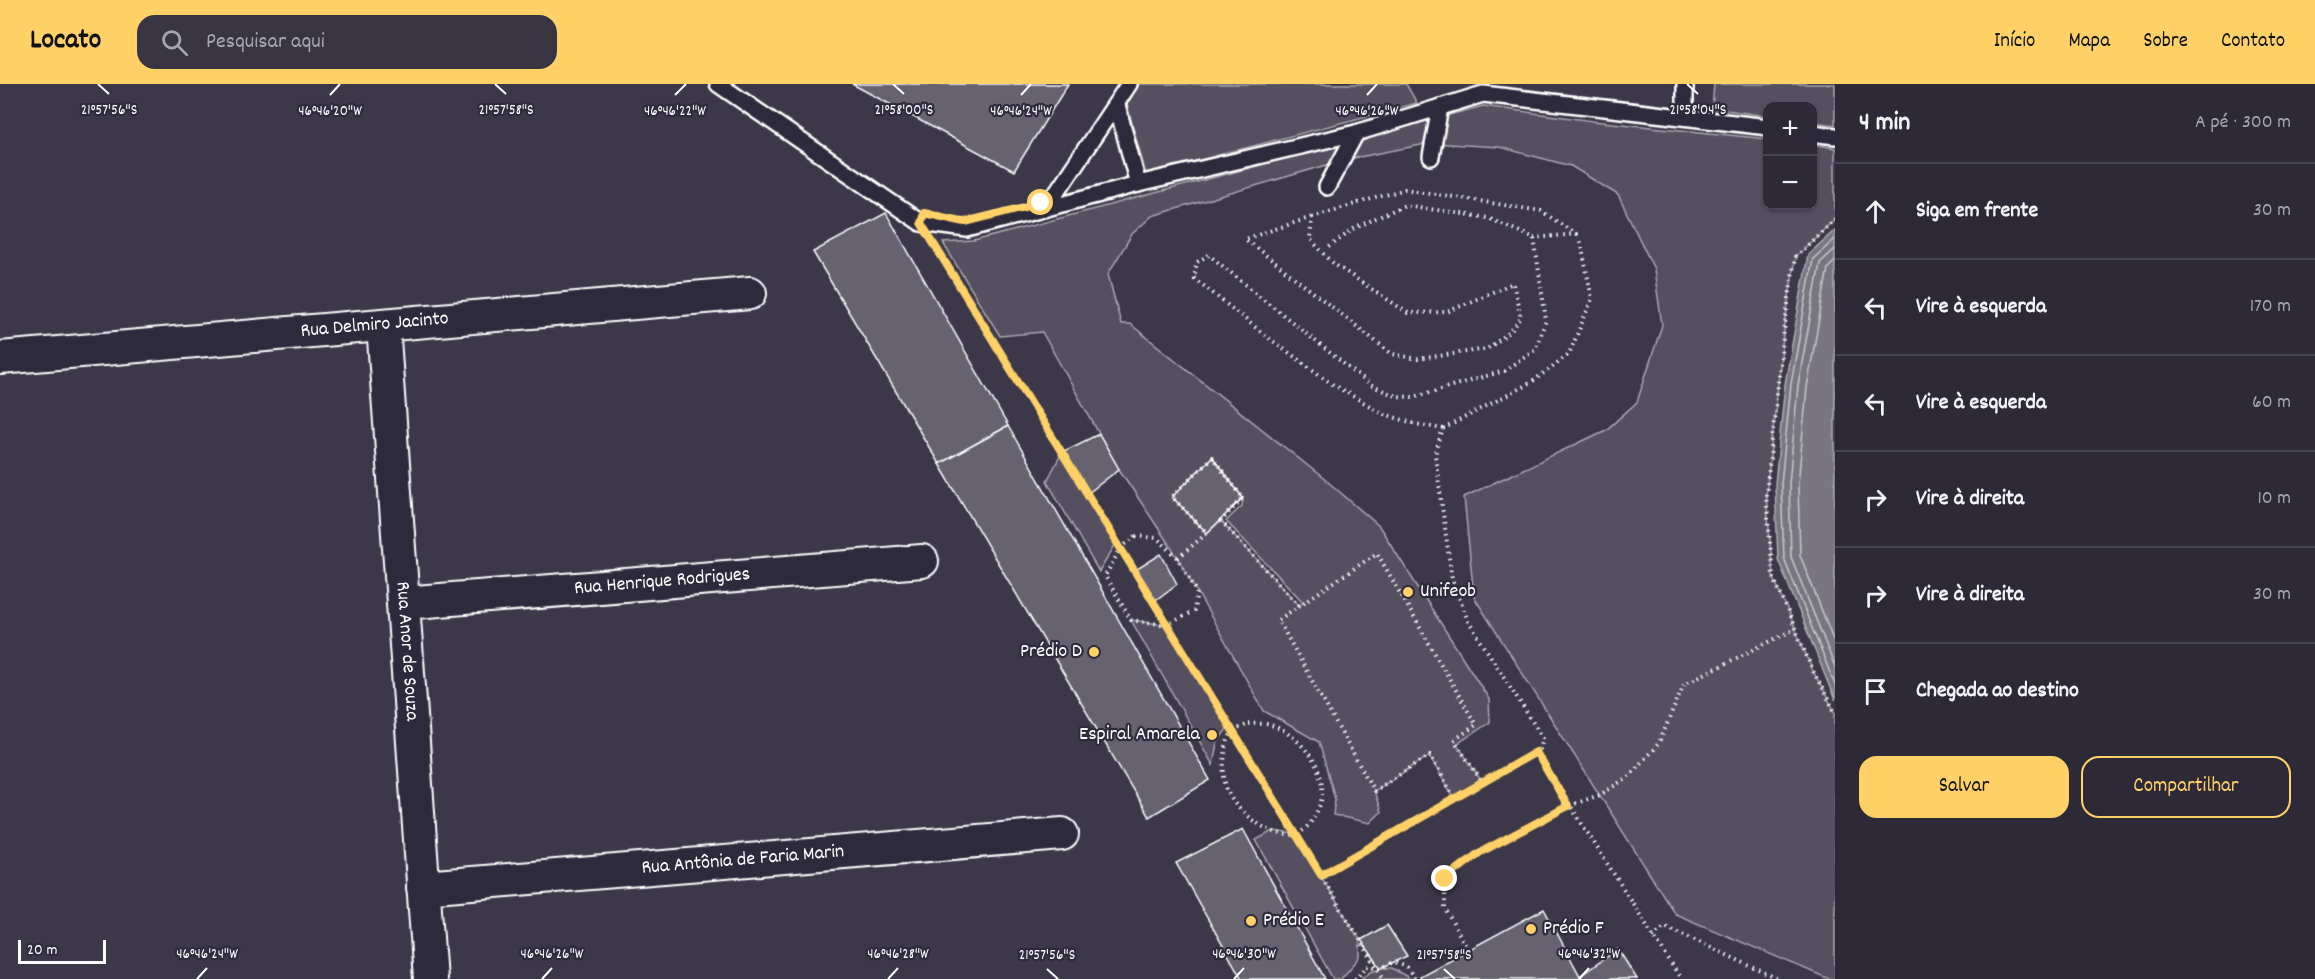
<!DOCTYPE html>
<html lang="pt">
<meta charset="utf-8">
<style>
:root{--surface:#2d2937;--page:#393542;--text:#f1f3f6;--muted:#a7a6ad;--line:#484552;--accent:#ffd166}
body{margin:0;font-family:Dekko,sans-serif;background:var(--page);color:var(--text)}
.controls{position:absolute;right:18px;top:18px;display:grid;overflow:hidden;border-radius:12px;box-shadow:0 2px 4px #0004}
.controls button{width:54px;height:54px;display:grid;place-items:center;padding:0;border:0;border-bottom:2px solid var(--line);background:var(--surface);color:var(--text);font:30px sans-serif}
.scale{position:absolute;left:18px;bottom:15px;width:88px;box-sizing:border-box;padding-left:6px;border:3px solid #fff;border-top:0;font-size:16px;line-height:21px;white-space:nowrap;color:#fff;-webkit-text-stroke:4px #2f2a3d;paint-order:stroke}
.stop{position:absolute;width:18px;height:18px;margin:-14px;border:4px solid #ffd166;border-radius:50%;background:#fff}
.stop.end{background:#ffd166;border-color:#fff;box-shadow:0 2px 6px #0008}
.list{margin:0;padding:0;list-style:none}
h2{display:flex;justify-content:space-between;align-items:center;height:78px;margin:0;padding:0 24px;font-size:26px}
h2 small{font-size:20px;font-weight:400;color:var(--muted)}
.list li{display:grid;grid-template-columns:39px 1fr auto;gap:18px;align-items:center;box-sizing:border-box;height:96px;padding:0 24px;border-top:2px solid var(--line)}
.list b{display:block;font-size:22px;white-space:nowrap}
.list em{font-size:20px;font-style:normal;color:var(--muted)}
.actions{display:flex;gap:12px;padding:18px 24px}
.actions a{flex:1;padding:14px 0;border:2px solid var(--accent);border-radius:18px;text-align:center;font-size:21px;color:var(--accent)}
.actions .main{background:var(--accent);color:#111}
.icon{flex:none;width:33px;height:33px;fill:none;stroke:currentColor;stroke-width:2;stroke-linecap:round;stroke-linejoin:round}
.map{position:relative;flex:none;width:1835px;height:895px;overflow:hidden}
header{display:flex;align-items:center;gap:36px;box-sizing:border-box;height:84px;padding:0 30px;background:var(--accent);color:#111}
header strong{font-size:28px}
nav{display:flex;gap:33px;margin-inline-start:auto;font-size:21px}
.search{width:420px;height:54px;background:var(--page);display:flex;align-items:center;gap:15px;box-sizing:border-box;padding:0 21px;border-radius:18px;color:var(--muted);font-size:22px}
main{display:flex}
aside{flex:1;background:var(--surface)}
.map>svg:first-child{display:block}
</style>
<header>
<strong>Locato</strong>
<div class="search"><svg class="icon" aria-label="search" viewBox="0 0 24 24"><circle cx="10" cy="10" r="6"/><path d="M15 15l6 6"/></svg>Pesquisar aqui</div>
<nav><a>Início</a><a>Mapa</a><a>Sobre</a><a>Contato</a></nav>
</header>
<main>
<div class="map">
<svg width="1835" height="895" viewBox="0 0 1835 895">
<rect width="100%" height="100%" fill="#3c3749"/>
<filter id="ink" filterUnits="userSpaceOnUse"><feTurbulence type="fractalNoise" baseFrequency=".0167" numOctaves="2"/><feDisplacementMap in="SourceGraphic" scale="12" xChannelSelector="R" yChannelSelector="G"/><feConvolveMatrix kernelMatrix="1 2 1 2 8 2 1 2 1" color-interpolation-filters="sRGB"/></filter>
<g filter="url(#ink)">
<g fill="#555060" stroke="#aaa8b0" stroke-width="1.5" fill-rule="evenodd">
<path d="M1139 0H1406L1417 19 1146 90 1127 21Z"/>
<path d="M1714 0H1835V41L1813 38 1812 22H1768L1767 32 1712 24Z"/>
<path d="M1483 22 1593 37 1767 55 1768 122H1812L1813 60 1835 64V135L1795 173 1783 254 1766 411 1773 492 1813 587 1835 628V895H1829L1675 830 1474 513 1464 413 1606 346 1637 318 1662 241 1654 185 1618 111 1571 82 1499 63 1431 59 1344 76 1152 132 1132 150 1108 190 1121 240H1130L1327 397 1379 442 1489 615 1490 638 1457 660 1482 698 1454 713 1429 672 1374 707 1381 728 1370 739 1333 731 1335 715 1319 658 1264 627 1178 474 1119 385 1042 248 1000 252 943 159 974 157ZM1212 373 1243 414 1242 422 1226 437 1303 518 1299 521 1221 437 1207 449 1173 413Z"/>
<path d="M1062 368 1117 458 1099 488 1047 397Z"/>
<path d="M1131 536 1167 541 1229 642 1217 659 1213 681Z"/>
<path d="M1273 747 1295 750 1360 856V873L1341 895H1333L1256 756Z"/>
<path d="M1381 884H1392L1411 895H1361L1371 887Z"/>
</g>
<path fill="#797682" stroke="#afadb4" stroke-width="1.5" d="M1835 146V616L1778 475 1775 400 1785 300 1808 171Z"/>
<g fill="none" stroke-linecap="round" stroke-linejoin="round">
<g stroke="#c9c8cd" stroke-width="1.5">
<path d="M1835 155 1813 175 1791 300 1781 400 1784 474 1835 601"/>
<path d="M1835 165 1820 179 1798 301 1789 400 1791 473 1835 583"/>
<path d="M1835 177 1828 184 1807 303 1798 401 1800 471 1835 560"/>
</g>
</g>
<g fill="#666270" stroke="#fff" stroke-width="1.5">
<path d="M852 0H1068L1014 87Z"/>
<path d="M886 129 1008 342 939 380 813 168Z"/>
<path d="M1008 342 1210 696 1149 733 939 380Z"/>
<path d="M1099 350 1119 385 1087 410 1062 368Z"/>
<path d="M1212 373 1243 414 1207 449 1172 413Z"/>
<path d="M1161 470 1177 500 1153 518 1134 487Z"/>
<path d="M1243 745 1325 895H1242L1176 779Z"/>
<path d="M1544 825 1580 892 1618 865 1637 895H1421L1420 892Z"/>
<path d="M1387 841 1407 872 1381 884 1361 856Z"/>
</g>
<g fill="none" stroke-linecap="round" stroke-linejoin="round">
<g stroke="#fff" stroke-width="20">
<g id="lane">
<path d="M718 0 921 139 967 145 1138 100 1356 49 1483 10 1768 43"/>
<path d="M1685 0V33"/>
<path d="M1117 21 1138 100"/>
<path d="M1812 49 1835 52"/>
<path d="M1431 73 1440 23"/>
<path d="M1327 103 1356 49"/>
<path d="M1046 124 1129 0"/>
</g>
</g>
<g stroke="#fff" stroke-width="36">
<g id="street">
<path id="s1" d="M383 241 430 895"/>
<path id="s2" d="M0 274 750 209"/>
<path id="s3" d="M403 519 922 477"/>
<path id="s4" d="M423 803 1062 750"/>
</g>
</g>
<g stroke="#fff" stroke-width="4" stroke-dasharray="1.5 4.5" stroke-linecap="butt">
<path d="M1312 133 1310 155 1334 180 1408 229 1447 228 1513 199 1521 234 1510 248 1487 265 1418 275 1392 270 1245 155Z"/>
<path d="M1312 133 1405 105 1541 127 1576 150 1534 154"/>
<path d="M1835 135 1795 173 1783 254 1766 411 1773 492 1813 587 1835 628"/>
<path d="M937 164 1384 895"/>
<path d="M1443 345 1532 298 1569 270 1592 215 1580 154"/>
<path d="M1136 452 1157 454 1178 474 1197 508 1194 527 1167 541 1131 536 1105 492 1121 464Z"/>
<path d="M1178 474 1207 449 1172 413 1212 373 1243 414 1221 437 1299 521"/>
<path d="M1248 640C1255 640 1265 639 1271 641 1305 653 1337 697 1315 731 1311 739 1305 747 1296 750 1273 756 1234 727 1227 706 1223 694 1223 682 1225 670 1226 663 1227 655 1232 649 1236 645 1243 643 1248 640Z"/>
<path d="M1536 668 1681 895"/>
<path d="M1454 713 1430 671 1374 707 1278 536 1377 469 1476 641 1454 656 1482 698"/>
<path d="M1321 791 1540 665 1543 654 1468 537 1452 495 1435 371 1443 345 1416 340 1384 330 1335 302 1266 252 1194 194 1197 178 1209 171 1370 301 1396 312 1413 313 1504 287 1535 265 1546 236 1534 154 1488 134 1405 121 1355 144 1328 164"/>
<path d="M1653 853 1665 842 1778 895"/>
<path d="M1468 866 1445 825V795L1479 769 1568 722 1600 711 1628 693 1659 659 1684 600 1795 545"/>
<path d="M1355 895 1367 882 1381 884 1394 878 1407 883 1415 895"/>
</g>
<use href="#lane" stroke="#2f2a3d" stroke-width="15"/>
<use href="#street" stroke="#2f2a3d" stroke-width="32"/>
</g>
</g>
<g fill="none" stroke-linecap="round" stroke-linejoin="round" filter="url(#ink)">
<path stroke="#ffd166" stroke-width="8" d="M1041 119 965 138 924 129 921 139 1321 791 1536 668 1568 722 1479 769 1445 795"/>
</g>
<path fill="none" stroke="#fff" stroke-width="2" d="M98 0 109 10M495 0 506 10M893 0 904 10M1687 0 1698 10M330 11 340 0M675 11 686 0M1021 11 1031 0M1367 11 1377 0M1047 885 1058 895M1444 885 1455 895M197 895 207 884M542 895 552 884M888 895 898 884M1234 895 1244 884M1579 895 1589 884"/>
<g fill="#ffd166" stroke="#2f2a3d" stroke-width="2">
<circle cx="1408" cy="508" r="6"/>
<circle cx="1094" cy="568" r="6"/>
<circle cx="1212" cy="651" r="6"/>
<circle cx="1251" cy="837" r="6"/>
<circle cx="1531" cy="845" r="6"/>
</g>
<g text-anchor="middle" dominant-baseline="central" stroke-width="4.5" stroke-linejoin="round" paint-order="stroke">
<g font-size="20" fill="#fff" stroke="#2f2a3d">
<text stroke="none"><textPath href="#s2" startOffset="376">Rua Delmiro Jacinto</textPath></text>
<text stroke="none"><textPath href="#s3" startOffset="260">Rua Henrique Rodrigues</textPath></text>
<text stroke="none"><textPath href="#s1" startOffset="327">Rua Anor de Souza</textPath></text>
<text stroke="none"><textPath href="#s4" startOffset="321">Rua Antônia de Faria Marin</textPath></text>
</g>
<g font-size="20" fill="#fff" stroke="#2f2a3d" text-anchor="start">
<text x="1420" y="508">Unifeob</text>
<text x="1082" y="568" text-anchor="end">Prédio D</text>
<text x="1200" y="651" text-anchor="end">Espiral Amarela</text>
<text x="1263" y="837">Prédio E</text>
<text x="1543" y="845">Prédio F</text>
</g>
</g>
<g font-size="15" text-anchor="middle" fill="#fff" stroke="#2f2a3d" stroke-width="4.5" stroke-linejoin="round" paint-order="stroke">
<text x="109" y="30">21°57'56"S</text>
<text x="506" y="30">21°57'58"S</text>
<text x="904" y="30">21°58'00"S</text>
<text x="1698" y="30">21°58'04"S</text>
<text x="1367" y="31">46°46'26"W</text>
<text x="330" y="31">46°46'20"W</text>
<text x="675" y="31">46°46'22"W</text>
<text x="1021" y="31">46°46'24"W</text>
<text x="207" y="874">46°46'24"W</text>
<text x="552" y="874">46°46'26"W</text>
<text x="898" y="874">46°46'28"W</text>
<text x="1244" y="874">46°46'30"W</text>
<text x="1589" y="874">46°46'32"W</text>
<text x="1047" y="875">21°57'56"S</text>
<text x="1444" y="875">21°57'58"S</text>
</g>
</svg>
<div class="controls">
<button>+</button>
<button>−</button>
</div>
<div class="scale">20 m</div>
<div class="stop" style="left:1041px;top:119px"></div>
<div class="stop end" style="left:1445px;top:795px"></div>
</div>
<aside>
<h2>4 min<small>A pé · 300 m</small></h2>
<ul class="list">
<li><svg class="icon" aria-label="ahead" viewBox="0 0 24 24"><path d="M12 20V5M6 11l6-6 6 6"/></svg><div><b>Siga em frente</b></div><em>30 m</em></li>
<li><svg class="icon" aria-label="left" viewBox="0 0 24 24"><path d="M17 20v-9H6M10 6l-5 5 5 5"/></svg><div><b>Vire à esquerda</b></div><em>170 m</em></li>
<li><svg class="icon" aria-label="left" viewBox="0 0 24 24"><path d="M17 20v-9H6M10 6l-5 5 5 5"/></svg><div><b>Vire à esquerda</b></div><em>60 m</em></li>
<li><svg class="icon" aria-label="right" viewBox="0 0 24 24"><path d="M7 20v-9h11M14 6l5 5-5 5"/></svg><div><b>Vire à direita</b></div><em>10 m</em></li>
<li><svg class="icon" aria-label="right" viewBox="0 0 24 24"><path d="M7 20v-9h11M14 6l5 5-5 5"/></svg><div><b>Vire à direita</b></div><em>30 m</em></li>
<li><svg class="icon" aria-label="arrive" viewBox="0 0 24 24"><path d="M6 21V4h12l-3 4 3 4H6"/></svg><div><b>Chegada ao destino</b></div></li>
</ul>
<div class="actions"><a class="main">Salvar</a><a>Compartilhar</a></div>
</aside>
</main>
